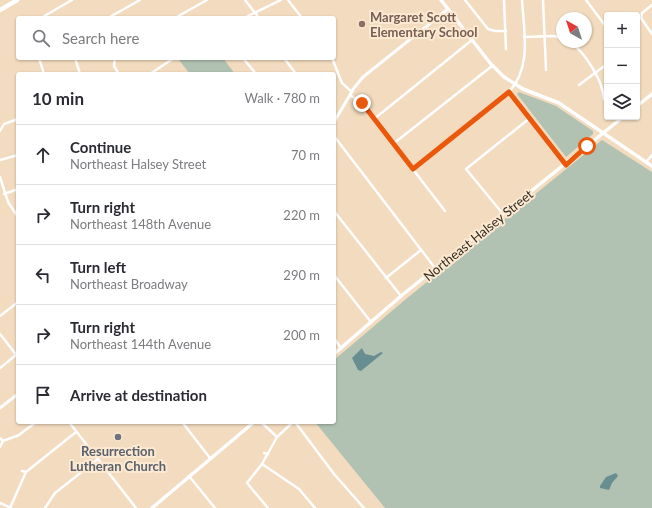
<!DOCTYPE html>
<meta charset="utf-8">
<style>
:root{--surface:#fff;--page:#f2f2f3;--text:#2b2b33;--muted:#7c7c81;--line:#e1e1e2}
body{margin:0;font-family:Lato,sans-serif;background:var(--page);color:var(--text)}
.controls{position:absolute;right:12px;top:12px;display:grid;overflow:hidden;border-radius:4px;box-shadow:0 1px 3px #0004}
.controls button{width:36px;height:36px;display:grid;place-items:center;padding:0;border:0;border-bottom:1px solid var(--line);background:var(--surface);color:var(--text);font:20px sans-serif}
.compass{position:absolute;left:556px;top:12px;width:36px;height:36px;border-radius:50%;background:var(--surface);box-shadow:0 1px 3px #0004;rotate:321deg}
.stop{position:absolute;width:12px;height:12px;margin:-9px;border:3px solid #ea580c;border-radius:50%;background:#fff}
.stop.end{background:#ea580c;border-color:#fff;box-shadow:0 1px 4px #0008}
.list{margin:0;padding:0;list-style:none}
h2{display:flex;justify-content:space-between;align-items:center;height:52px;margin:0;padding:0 16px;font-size:17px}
h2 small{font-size:13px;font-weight:400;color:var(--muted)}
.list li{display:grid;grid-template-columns:26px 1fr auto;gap:12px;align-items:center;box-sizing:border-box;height:60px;padding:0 16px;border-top:1px solid var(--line)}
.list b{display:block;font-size:15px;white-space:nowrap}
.list p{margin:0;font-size:13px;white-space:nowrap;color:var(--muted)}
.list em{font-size:13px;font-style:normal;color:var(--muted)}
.icon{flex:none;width:22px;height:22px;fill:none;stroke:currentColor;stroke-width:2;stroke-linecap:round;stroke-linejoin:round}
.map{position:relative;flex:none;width:652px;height:508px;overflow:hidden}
.search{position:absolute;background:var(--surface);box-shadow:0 1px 3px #0004;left:16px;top:16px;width:320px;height:44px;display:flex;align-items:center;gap:10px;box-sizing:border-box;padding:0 14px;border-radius:4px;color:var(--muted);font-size:15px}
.panel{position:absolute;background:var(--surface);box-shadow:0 1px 3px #0004;left:16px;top:72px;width:320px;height:352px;border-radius:4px}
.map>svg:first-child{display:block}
</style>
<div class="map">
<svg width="652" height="508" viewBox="0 0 652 508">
<rect width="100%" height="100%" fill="#f2dbbe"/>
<g fill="#b1c2b3">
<path d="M182 58H223L235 74H190L179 60Z"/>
<path d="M519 92 556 106 593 131V134L566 157 517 94Z"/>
<path d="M602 140 652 172V508H385L315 422H334V360L406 299Z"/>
</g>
<g fill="#698e91">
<path d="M362 348 365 354 374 356 381 352 383 353 361 371 358 370 352 358Z"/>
<path d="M616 473 618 476 612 483 609 490 600 488V486L606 477Z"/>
</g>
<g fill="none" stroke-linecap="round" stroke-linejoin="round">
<g stroke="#fff" stroke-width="2.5">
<path d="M245 0 259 18"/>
<path d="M288 0 302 18"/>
<path d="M465 0 488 29 495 31H506"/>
<path d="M504 0 506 49"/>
<path d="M543 0 546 70"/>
<path d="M586 0 607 28"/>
<path d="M652 5 642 13 641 18 652 34"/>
<path d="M41 18 72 0"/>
<path d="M108 18 140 0"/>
<path d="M175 18 207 0"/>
<path d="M244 18 281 0"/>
<path d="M524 37 554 36 562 38"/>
<path d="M570 42C585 52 603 81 604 99"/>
<path d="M39 58 44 74"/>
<path d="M75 58 80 74"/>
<path d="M115 58 114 66 119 74"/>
<path d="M243 58 256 74"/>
<path d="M284 58 296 74"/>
<path d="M332 58 342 83 352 92"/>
<path d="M637 69 639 74"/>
<path d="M150 74 174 58"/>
<path d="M579 85 607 64"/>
<path d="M509 92 565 164"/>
<path d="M350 95 362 103 445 211"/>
<path d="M374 119 472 40"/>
<path d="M0 131 4 124 18 119"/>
<path d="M334 136 435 268"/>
<path d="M393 144 492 66"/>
<path d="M0 160 18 155"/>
<path d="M646 162 652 155"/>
<path d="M413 169 509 92C532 67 524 32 522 0"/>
<path d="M0 177 8 202 18 217"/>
<path d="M4 194 18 189"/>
<path d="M334 211 401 296"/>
<path d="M503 214 466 169 530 118"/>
<path d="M334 275 371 322"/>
<path d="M386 278 421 250"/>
<path d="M0 316 18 302"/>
<path d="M0 334 18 357"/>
<path d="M334 338 341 348"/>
<path d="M0 368 16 355"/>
<path d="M69 422 136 508"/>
<path d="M182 422 210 458"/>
<path d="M261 422 277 437"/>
<path d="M295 422 334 474 364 508"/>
<path d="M0 438 3 441"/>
<path d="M0 447 3 441 19 435 36 422"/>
<path d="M264 453 268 454"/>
<path d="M262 464 299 489 315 508"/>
<path d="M22 471 26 472"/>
<path d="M189 476 215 508"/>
<path d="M0 503 11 508"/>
<path d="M10 508 26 472 76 432"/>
<path d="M45 508 55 493 98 459"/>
<path d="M268 508 247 483 262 464 277 437 293 422"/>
</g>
<g stroke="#fff" stroke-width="3">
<path d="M334 122 354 88 363 77 448 9"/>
<path d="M0 408 18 394"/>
</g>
<g stroke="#fff" stroke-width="3.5">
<path d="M441 0 490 63 504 77 523 89 559 103 652 166"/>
<path d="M637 106 652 94"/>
<path d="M334 354 401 296 623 117"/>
<path d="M152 508 254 422"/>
</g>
<path stroke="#fff" stroke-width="4.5" d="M0 10 17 0"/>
</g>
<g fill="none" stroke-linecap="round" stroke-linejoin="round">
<path stroke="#ea580c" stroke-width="5" d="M362 103 413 169 509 92 566 165 587 146"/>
</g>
<circle fill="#8d6e63" stroke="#fce9d1" stroke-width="1.5" cx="362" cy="24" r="4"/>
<circle fill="#6b7280" stroke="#fce9d1" stroke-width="1.5" cx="118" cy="437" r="4"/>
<g text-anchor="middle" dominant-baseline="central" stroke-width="4" stroke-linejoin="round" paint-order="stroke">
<g font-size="13" font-weight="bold" fill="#785e54" stroke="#fce9d1" text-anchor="start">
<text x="370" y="17">Margaret Scott<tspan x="370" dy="15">Elementary School</tspan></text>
</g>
<g font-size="13" fill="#332a1f" stroke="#fce9d1">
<text transform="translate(478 235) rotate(-39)">Northeast Halsey Street</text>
</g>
<g font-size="13" font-weight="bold" fill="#5b616d" stroke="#fce9d1">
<text x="118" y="451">Resurrection<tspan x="118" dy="15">Lutheran Church</tspan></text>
</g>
</g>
</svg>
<div class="controls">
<button>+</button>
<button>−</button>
<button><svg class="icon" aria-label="layers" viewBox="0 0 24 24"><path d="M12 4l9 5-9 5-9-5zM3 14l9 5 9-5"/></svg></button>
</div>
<svg class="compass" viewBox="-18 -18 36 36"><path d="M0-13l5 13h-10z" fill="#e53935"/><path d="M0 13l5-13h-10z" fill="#7c7c81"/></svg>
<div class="stop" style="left:587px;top:146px"></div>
<div class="stop end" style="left:362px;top:103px"></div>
<div class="search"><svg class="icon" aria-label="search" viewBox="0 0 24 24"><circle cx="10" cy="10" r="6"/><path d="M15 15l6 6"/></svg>Search here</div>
<section class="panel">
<h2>10 min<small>Walk · 780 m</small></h2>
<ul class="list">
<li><svg class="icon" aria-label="ahead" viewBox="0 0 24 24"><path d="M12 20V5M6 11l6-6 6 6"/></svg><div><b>Continue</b><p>Northeast Halsey Street</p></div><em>70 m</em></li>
<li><svg class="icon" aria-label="right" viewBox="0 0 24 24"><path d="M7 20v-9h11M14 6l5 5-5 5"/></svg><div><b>Turn right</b><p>Northeast 148th Avenue</p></div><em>220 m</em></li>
<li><svg class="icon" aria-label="left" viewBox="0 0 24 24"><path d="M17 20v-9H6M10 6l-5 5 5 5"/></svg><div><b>Turn left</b><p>Northeast Broadway</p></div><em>290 m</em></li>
<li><svg class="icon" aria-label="right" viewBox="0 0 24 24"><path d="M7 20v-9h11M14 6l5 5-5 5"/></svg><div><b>Turn right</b><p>Northeast 144th Avenue</p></div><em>200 m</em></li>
<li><svg class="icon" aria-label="arrive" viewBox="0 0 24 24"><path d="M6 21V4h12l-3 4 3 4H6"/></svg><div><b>Arrive at destination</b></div></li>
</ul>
</section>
</div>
